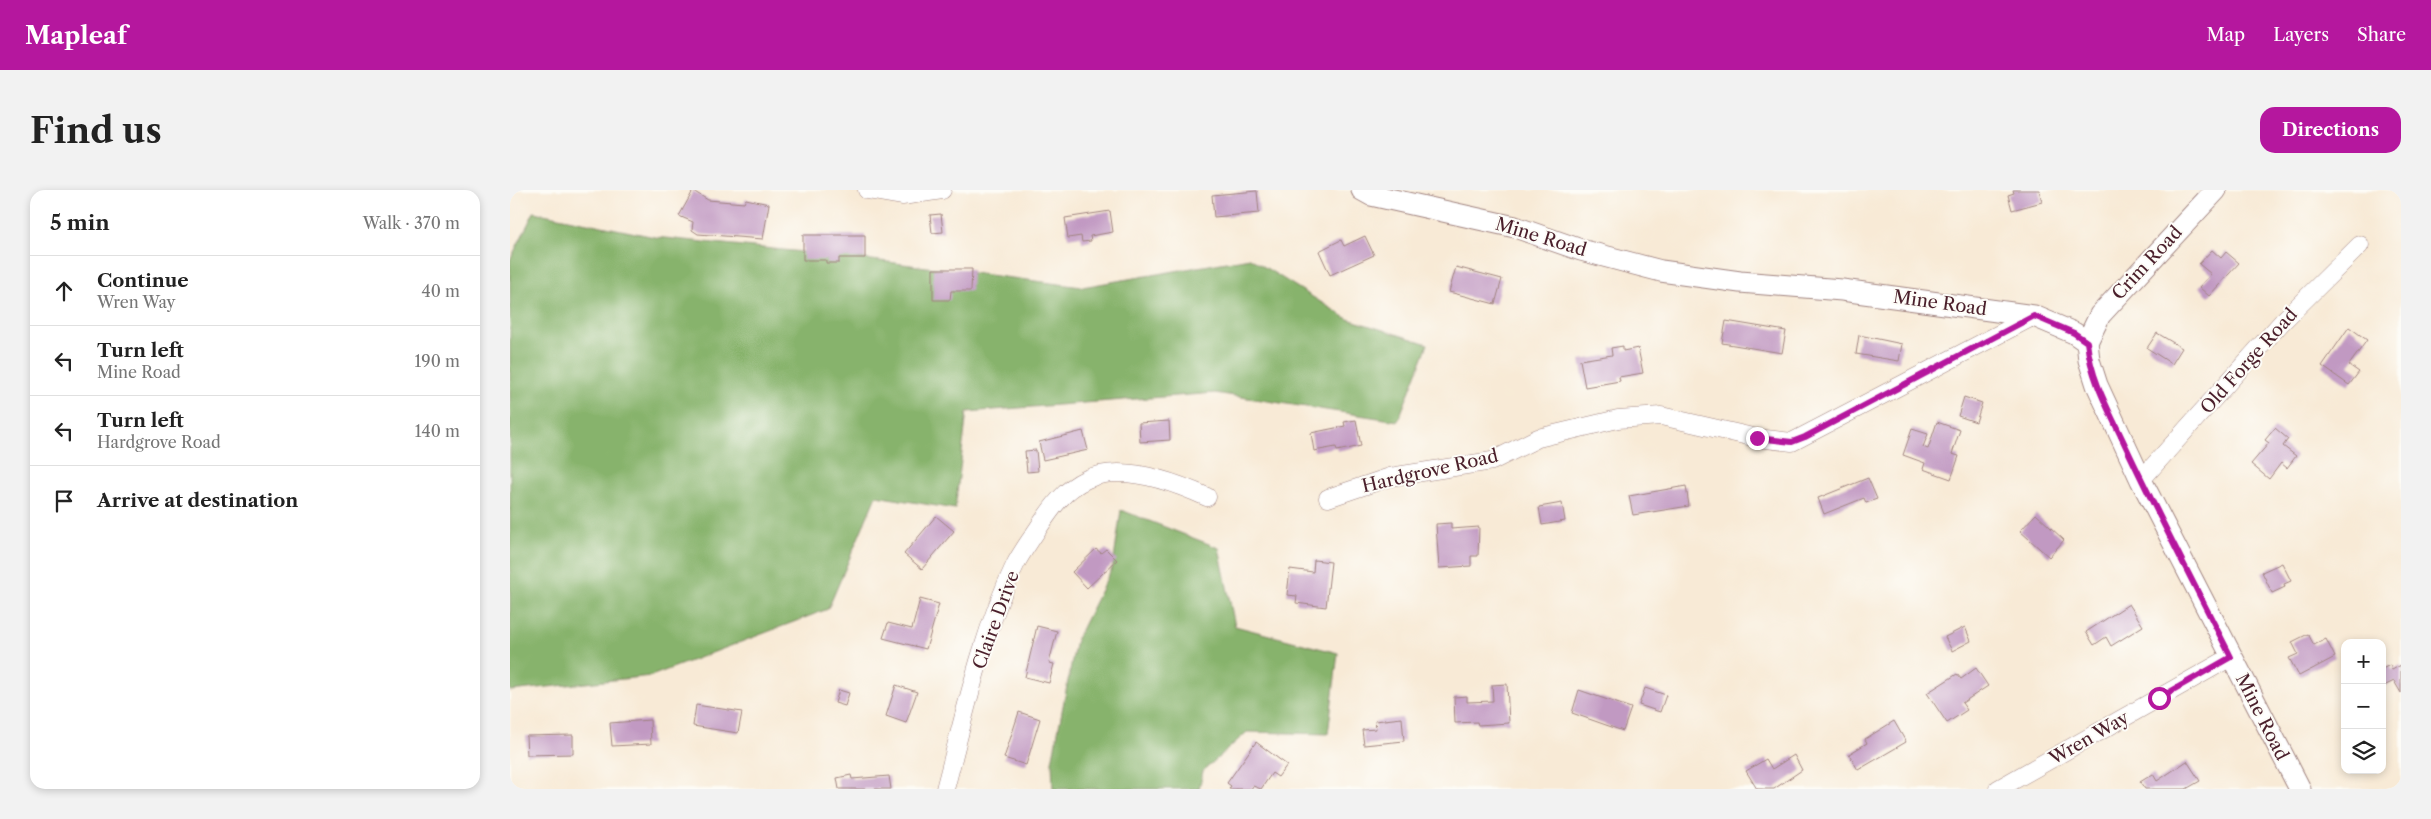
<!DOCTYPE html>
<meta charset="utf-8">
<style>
:root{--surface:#fff;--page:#f2f2f2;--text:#222;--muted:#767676;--line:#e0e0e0;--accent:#b5179e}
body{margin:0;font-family:"Libre Caslon Text",serif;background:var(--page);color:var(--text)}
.controls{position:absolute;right:15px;bottom:15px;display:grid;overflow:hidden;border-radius:10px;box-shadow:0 2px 8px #0003}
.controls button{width:45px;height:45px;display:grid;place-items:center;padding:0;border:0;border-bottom:1px solid var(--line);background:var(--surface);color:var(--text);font:25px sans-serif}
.stop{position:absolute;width:15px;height:15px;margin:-11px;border:4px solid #b5179e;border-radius:50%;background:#fff}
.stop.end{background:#b5179e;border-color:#fff;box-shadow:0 1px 5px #0008}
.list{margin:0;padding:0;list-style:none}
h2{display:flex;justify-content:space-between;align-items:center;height:65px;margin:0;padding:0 20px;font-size:21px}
h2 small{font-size:16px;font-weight:400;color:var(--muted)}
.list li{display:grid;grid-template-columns:32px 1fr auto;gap:15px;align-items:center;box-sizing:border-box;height:70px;padding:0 20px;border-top:1px solid var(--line)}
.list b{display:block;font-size:19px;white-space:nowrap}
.list p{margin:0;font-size:16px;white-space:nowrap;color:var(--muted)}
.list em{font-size:16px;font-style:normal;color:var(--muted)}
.icon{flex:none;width:28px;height:28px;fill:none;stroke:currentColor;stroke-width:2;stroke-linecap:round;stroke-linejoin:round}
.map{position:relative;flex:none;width:1891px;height:599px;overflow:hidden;border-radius:15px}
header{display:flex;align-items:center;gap:30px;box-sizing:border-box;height:70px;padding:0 25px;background:var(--accent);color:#fff}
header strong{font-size:24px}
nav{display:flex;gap:28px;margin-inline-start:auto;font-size:18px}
.intro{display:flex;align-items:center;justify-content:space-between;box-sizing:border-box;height:120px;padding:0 30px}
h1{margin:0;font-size:35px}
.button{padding:12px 22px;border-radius:15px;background:var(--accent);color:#fff;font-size:18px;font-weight:700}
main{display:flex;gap:30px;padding:0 30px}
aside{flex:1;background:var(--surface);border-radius:15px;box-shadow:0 2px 8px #0003}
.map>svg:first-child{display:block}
</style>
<header>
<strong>Mapleaf</strong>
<nav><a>Map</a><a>Layers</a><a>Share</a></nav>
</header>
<div class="intro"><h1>Find us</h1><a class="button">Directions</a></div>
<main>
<aside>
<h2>5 min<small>Walk · 370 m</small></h2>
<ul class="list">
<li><svg class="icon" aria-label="ahead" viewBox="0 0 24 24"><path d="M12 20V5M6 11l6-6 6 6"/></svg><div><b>Continue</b><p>Wren Way</p></div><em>40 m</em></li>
<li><svg class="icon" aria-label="left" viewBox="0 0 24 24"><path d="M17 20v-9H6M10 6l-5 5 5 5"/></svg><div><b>Turn left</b><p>Mine Road</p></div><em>190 m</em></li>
<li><svg class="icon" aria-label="left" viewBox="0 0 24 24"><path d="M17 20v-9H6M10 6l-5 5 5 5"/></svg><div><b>Turn left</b><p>Hardgrove Road</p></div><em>140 m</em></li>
<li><svg class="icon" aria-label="arrive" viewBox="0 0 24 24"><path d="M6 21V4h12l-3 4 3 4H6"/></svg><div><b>Arrive at destination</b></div></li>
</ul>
</aside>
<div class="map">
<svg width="1891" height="599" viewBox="0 0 1891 599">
<rect width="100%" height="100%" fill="#fdfcf7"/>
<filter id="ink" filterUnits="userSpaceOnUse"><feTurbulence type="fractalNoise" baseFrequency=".02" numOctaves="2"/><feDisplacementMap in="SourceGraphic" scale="10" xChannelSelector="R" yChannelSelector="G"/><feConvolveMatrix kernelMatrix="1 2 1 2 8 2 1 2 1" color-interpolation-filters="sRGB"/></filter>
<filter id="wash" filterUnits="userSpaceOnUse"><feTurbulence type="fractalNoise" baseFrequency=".0096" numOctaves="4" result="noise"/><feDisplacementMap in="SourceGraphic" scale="20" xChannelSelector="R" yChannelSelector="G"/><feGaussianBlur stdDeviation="1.12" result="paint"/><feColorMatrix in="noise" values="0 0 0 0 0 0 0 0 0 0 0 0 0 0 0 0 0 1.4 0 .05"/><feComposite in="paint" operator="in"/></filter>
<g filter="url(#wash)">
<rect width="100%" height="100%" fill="#f8ead6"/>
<g fill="#87b36c" stroke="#68694c">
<path d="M24 22 145 47 323 65 572 97 740 68 838 129 918 154 888 231 705 203 457 222 445 319 366 306 318 419 141 486 0 501V70Z"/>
<path d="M611 320 709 358 725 436 828 463 818 544 737 542 693 581 689 599H543L542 572 566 450 603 376Z"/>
</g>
<g id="blocks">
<g fill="#c199c2">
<path d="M1503 0H1529L1532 12 1502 20 1498 5 1504 3Z"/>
<path d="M183 1 198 10 234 13 236 9 259 14 253 49 188 44 182 40 183 32 169 26Z"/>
<path d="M747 1 749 23 704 27 702 5Z"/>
<path d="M600 21 603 42 580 46 581 51 572 52 571 46 558 48 555 28Z"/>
<path d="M431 24 433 42 422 43 420 25Z"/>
<path d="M293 45H355V68H329V73H316V70H293Z"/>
<path d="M855 46 864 65 820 85 809 61 831 50 834 56Z"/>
<path d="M1702 60 1711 68 1716 62 1729 73 1699 106 1689 97 1701 84 1689 74Z"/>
<path d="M946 77 992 89 985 114 939 102Z"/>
<path d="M423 79H462L461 101H441L440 110H423Z"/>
<path d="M1216 131 1276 141 1272 163 1212 153Z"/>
<path d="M1839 137 1857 150 1839 175 1849 182 1839 195 1812 176Z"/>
<path d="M1647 143 1672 158 1662 174 1637 158Z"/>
<path d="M1349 145 1392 154 1389 171 1346 164Z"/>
<path d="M1113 156V161L1128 158 1133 183 1109 187 1110 191 1075 197 1070 170 1102 165 1101 158Z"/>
<path d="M1454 207 1472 213 1466 232 1448 226Z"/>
<path d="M846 230 851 256 827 261 826 257 804 261 801 243 835 236 834 232Z"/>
<path d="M659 231 660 250 630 252 629 233Z"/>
<path d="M1427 232 1450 240 1442 264 1449 266 1441 289 1413 279 1415 273 1393 265 1402 239 1418 244 1413 257 1418 259Z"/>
<path d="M1765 238 1778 249 1773 256 1786 266 1777 278 1771 273 1759 289 1741 274 1759 253 1755 250Z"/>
<path d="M573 241 578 260 533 270 529 252Z"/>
<path d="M526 260 528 281 517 282 515 261Z"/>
<path d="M1358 288 1367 309 1356 313 1354 308 1314 324 1308 308Z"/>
<path d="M1176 296 1179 316 1123 325 1119 306Z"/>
<path d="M1052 313 1055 331 1032 335 1029 317Z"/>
<path d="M1526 324 1554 350 1539 367 1510 341Z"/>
<path d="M426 326 444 341 412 379 394 364Z"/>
<path d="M941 333V339L969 337 968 366H961V376L929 378 926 334Z"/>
<path d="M586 359 591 363 596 359 607 370 577 398 562 382Z"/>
<path d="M804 370 821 372 816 417 786 413 787 406 777 405 780 379 803 382Z"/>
<path d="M1772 373 1781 391 1774 394 1775 397 1762 403 1752 382Z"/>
<path d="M410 409 429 414 416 459 373 448 378 433 402 439Z"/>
<path d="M1619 414 1633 436 1601 456 1596 447 1584 455 1576 442Z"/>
<path d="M527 436 547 441 539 473 544 474 539 493 515 487Z"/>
<path d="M1455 437 1461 451 1442 461 1435 447Z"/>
<path d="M1798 444 1804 455 1816 449 1825 467 1789 486 1779 468 1788 464 1782 452Z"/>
<path d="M1880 475 1882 480 1891 475V503L1884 491 1872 497V479Z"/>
<path d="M1466 478 1478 496 1452 513 1457 520 1437 533 1417 503 1447 484 1451 489Z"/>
<path d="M997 494 999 533 968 535 967 532 945 533 944 507 957 506V512L983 511 982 495Z"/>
<path d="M386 495 407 502 396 533 376 526Z"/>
<path d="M1135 498 1156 505 1150 522 1129 515Z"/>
<path d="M329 500 339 503 335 516 325 513Z"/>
<path d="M1069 500 1121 518 1113 541 1062 523Z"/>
<path d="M186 515 232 522 228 543 183 536Z"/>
<path d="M509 522 530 529 516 575 494 568Z"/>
<path d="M892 528 894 551 854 555 852 540 866 539 865 531Z"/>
<path d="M140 530 141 554 102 556 100 533Z"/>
<path d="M1384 531 1396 552 1348 580 1339 564 1357 553 1355 549Z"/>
<path d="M63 545V564L17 565 16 546Z"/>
<path d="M746 552 777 575 768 587 762 583 751 599 743 596 741 599H719L721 596 717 593Z"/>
<path d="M1284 565 1292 580 1264 599H1247L1236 581 1256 569 1262 579Z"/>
<path d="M1677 571 1690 591 1676 599H1635L1630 592 1643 584 1647 591Z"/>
<path d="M341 585 342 589 379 586 381 599H329L327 588Z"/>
</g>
</g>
</g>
<g filter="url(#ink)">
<use href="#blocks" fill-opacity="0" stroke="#a18480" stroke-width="1"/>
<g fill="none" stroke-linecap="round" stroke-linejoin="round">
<g stroke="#a18480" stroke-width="19">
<g id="minor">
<path d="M357 0 392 6 432 0"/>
<path d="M1631 290 1772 132 1850 55"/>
<path d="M818 308 880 287 982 271 1028 248 1108 229 1151 226 1247 248 1282 252 1524 126"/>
<path d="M435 599C455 524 471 446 505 375 511 363 520 351 527 340 541 319 553 300 577 289 613 273 664 292 697 307"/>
<path d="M1488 599 1721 467"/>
</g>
</g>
<g stroke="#a18480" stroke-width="23">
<g id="tertiary">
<path d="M852 0 861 5 1005 37 1071 60 1151 81 1230 92 1332 100 1524 126 1564 143 1577 152 1579 170 1587 195 1631 290 1790 599"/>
<path d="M1577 152 1590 125 1706 0"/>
</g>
</g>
<use href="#minor" stroke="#fff" stroke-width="18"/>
<use href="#tertiary" stroke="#fff" stroke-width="21"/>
</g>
</g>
<g fill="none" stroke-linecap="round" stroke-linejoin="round" filter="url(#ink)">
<path stroke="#b5179e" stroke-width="6" d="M1247 248 1282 252 1295 247 1524 126 1564 143 1577 152C1581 191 1601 224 1617 259 1650 329 1686 398 1721 467L1649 508"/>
</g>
<g text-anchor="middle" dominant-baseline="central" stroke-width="4" stroke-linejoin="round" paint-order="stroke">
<g font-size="18" fill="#4a1f2b" stroke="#fdfcf7">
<text transform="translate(1031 47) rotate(17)">Mine Road</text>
<text transform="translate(1637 73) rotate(-47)">Crim Road</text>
<text transform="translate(1430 113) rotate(8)">Mine Road</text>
<text transform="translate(1739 171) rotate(-48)">Old Forge Road</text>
<text transform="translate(920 281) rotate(-13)">Hardgrove Road</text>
<text transform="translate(486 430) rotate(-70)">Claire Drive</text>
<text transform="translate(1752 527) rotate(63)">Mine Road</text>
<text transform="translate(1579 548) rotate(-30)">Wren Way</text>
</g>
</g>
</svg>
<div class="controls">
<button>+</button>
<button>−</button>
<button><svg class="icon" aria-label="layers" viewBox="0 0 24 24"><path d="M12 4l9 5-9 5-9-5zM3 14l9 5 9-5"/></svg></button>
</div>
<div class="stop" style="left:1649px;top:508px"></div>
<div class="stop end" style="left:1247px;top:248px"></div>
</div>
</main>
